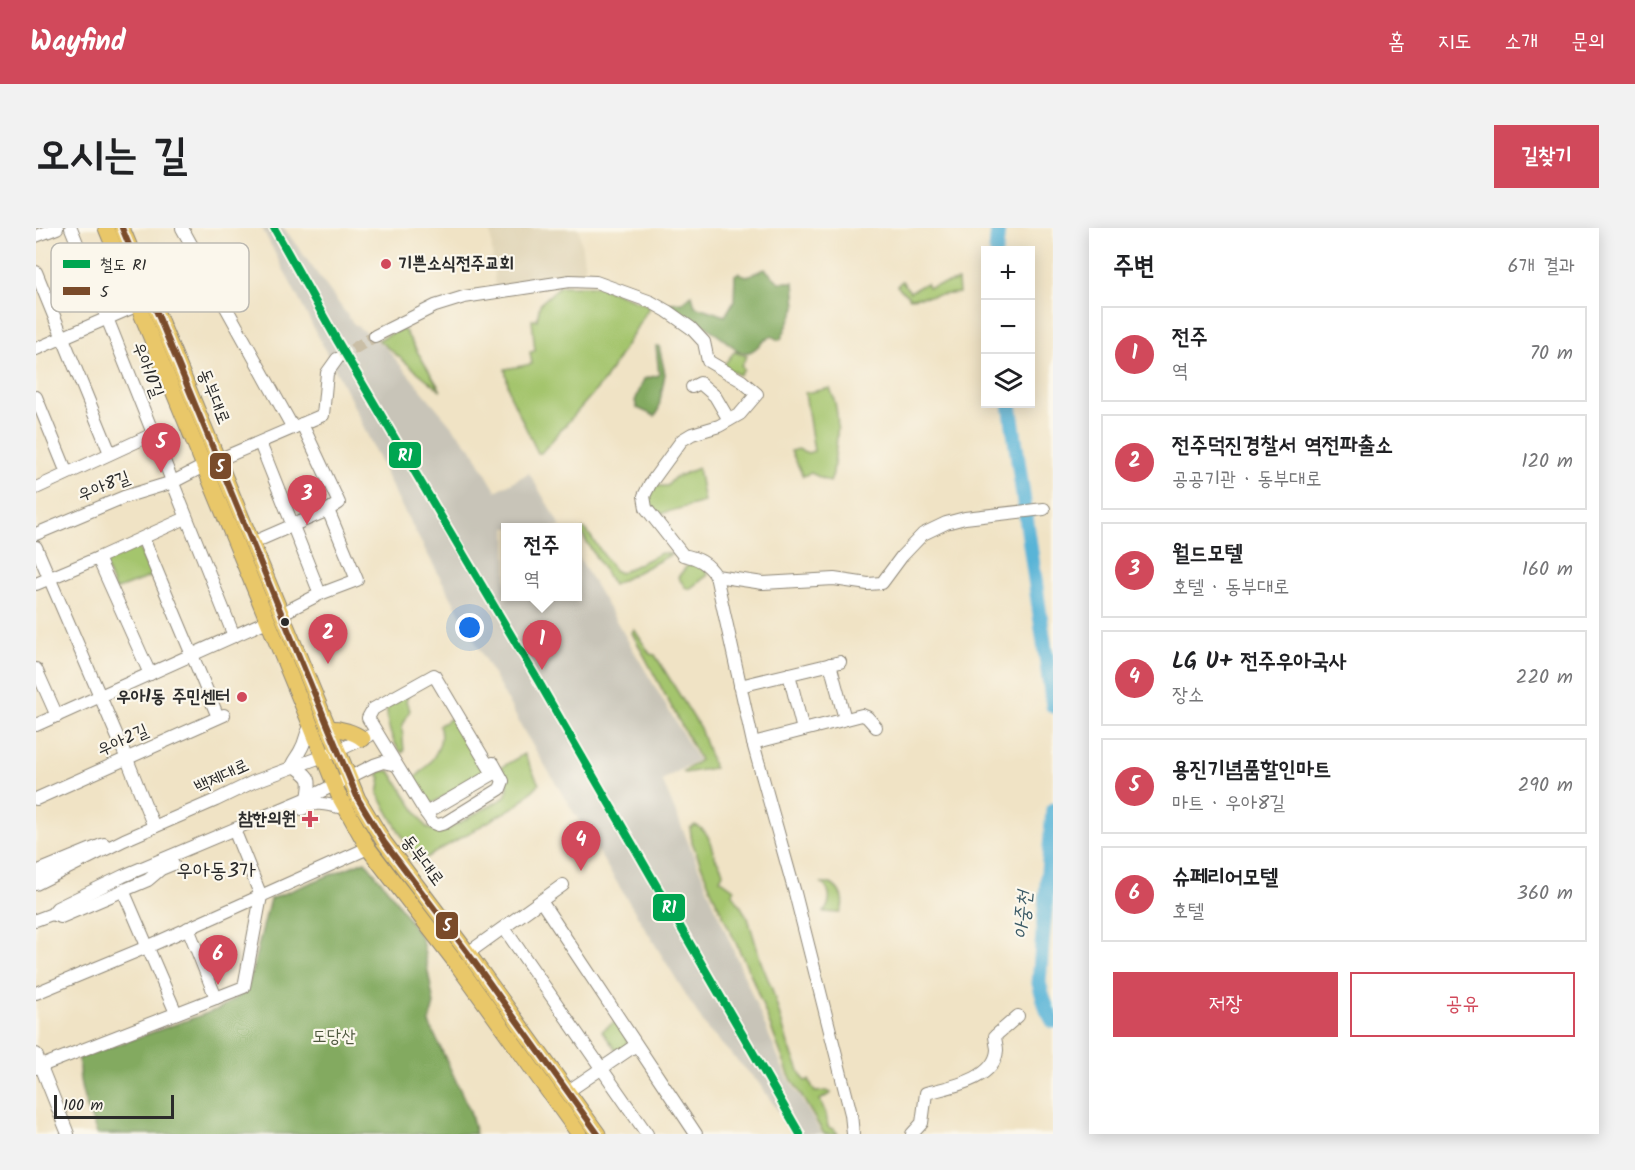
<!DOCTYPE html>
<html lang="ko">
<meta charset="utf-8">
<style>
:root{--surface:#fff;--page:#f2f2f2;--text:#202124;--muted:#757577;--line:#e0e0e0;--accent:#d1495b}
body{margin:0;font-family:Kalam,"Poor Story",sans-serif;background:var(--page);color:var(--text)}
.controls{position:absolute;right:18px;top:18px;display:grid;overflow:hidden;border-radius:0px;box-shadow:0 3px 15px #0003}
.controls button{width:54px;height:54px;display:grid;place-items:center;padding:0;border:0;border-bottom:2px solid var(--line);background:var(--surface);color:var(--text);font:30px sans-serif}
.scale{position:absolute;left:18px;bottom:15px;width:120px;box-sizing:border-box;padding-left:6px;border:3px solid #2b2b2b;border-top:0;font-size:16px;line-height:21px;white-space:nowrap;color:#2b2b2b;-webkit-text-stroke:4px #fbf7ec;paint-order:stroke}
.you{position:absolute;left:434px;top:400px;width:21px;height:21px;margin:-15px;border:4px solid #fff;border-radius:50%;background:#1a73e8;box-shadow:0 0 0 9px #1a73e833}
.badge{display:grid;place-items:center;width:39px;height:39px;border-radius:50%;background:var(--accent);color:#fff;font-size:20px;font-weight:700}
.pin{position:absolute;translate:-50% -50px;filter:drop-shadow(0 2px 3px #0008)}
.pin::after{content:'';position:absolute;top:32px;width:21px;height:18px;background:inherit;clip-path:polygon(0 0,100% 0,50% 100%)}
.popup{position:absolute;left:465px;top:295px;width:81px;height:78px;box-sizing:border-box;display:grid;place-content:center;border-radius:0px;background:var(--surface);filter:drop-shadow(0 2px 4px #0005);font-size:20px;white-space:nowrap;color:var(--muted)}
.popup b{font-size:22px;color:var(--text)}
.popup::after{content:'';position:absolute;left:50%;top:100%;margin-left:-12px;border:12px solid transparent;border-top-color:var(--surface)}
.list{margin:0;padding:0;list-style:none}
h2{display:flex;justify-content:space-between;align-items:center;height:78px;margin:0;padding:0 24px;font-size:26px}
h2 small{font-size:20px;font-weight:400;color:var(--muted)}
.list li{display:grid;grid-template-columns:39px 1fr auto;gap:18px;align-items:center;box-sizing:border-box;height:96px;margin:0 12px 12px;padding:0 12px;border:2px solid var(--line);border-radius:0px}
.list b{display:block;font-size:22px;white-space:nowrap}
.list p{margin:0;font-size:20px;white-space:nowrap;color:var(--muted)}
.list em{font-size:20px;font-style:normal;color:var(--muted)}
.actions{display:flex;gap:12px;padding:18px 24px}
.actions a{flex:1;padding:14px 0;border:2px solid var(--accent);border-radius:0px;text-align:center;font-size:21px;color:var(--accent)}
.actions .main{background:var(--accent);color:#fff}
.icon{flex:none;width:33px;height:33px;fill:none;stroke:currentColor;stroke-width:2;stroke-linecap:round;stroke-linejoin:round}
.map{position:relative;flex:none;width:1017px;height:906px;overflow:hidden;border-radius:0px}
header{display:flex;align-items:center;gap:36px;box-sizing:border-box;height:84px;padding:0 30px;background:var(--accent);color:#fff}
header strong{font-size:28px}
nav{display:flex;gap:33px;margin-inline-start:auto;font-size:21px}
.intro{display:flex;align-items:center;justify-content:space-between;box-sizing:border-box;height:144px;padding:0 36px}
h1{margin:0;font-size:42px}
.button{padding:15px 27px;border-radius:0px;background:var(--accent);color:#fff;font-size:21px;font-weight:700}
main{display:flex;gap:36px;padding:0 36px}
aside{flex:1;background:var(--surface);border-radius:0px;box-shadow:0 3px 15px #0003}
.map>svg:first-child{display:block}
</style>
<header>
<strong>Wayfind</strong>
<nav><a>홈</a><a>지도</a><a>소개</a><a>문의</a></nav>
</header>
<div class="intro"><h1>오시는 길</h1><a class="button">길찾기</a></div>
<main>
<div class="map">
<svg width="1017" height="906" viewBox="0 0 1017 906">
<rect width="100%" height="100%" fill="#fbf7ec"/>
<filter id="ink" filterUnits="userSpaceOnUse"><feTurbulence type="fractalNoise" baseFrequency=".0167" numOctaves="2"/><feDisplacementMap in="SourceGraphic" scale="12" xChannelSelector="R" yChannelSelector="G"/><feConvolveMatrix kernelMatrix="1 2 1 2 8 2 1 2 1" color-interpolation-filters="sRGB"/></filter>
<filter id="wash" filterUnits="userSpaceOnUse"><feTurbulence type="fractalNoise" baseFrequency=".008" numOctaves="4" result="noise"/><feDisplacementMap in="SourceGraphic" scale="24" xChannelSelector="R" yChannelSelector="G"/><feGaussianBlur stdDeviation="1.35" result="paint"/><feColorMatrix in="noise" values="0 0 0 0 0 0 0 0 0 0 0 0 0 0 0 0 0 1.4 0 .05"/><feComposite in="paint" operator="in"/></filter>
<g filter="url(#wash)">
<rect width="100%" height="100%" fill="#f0e3c5"/>
<path fill="#dfd3b4" d="M454 0H543L550 48 459 58Z"/>
<path fill="#c8c4b8" d="M226 0H248L317 95 350 120 436 222 460 263 493 245 525 299 470 300V368H542V328L662 532 626 552 748 843 786 906H758L722 854 671 801 489 505 361 270 315 172Z"/>
<g fill="#a4c56d" stroke="#68784c" stroke-width="1.5">
<path d="M866 53 874 64 890 55 892 59 922 53 923 65 874 70 861 58Z"/>
<path d="M524 58H562L614 78 568 153 505 225H502L474 167 469 141 496 136 494 124 499 123 496 92H501L504 76Z"/>
<path d="M365 101 369 103 405 163 342 112Z"/>
<path d="M698 124 711 128 705 138 708 142 703 147 687 138Z"/>
<path d="M794 160C807 190 800 214 797 245L794 254 775 245 767 248 755 223 762 221 772 225 778 223 769 165Z"/>
<path d="M662 240 668 274 620 287C610 273 611 270 619 256L622 258H631L638 250Z"/>
<path d="M548 301 551 303 578 342 584 345 625 325 636 326 577 357 544 303Z"/>
<path d="M102 318 116 348 79 362 67 332Z"/>
<path d="M663 334 672 347 653 361 649 359 642 349 651 338Z"/>
<path d="M598 401 614 426 619 427 664 500 678 540 649 545 647 544 664 532 596 405Z"/>
<path d="M374 463 370 473 374 482 366 499 368 523 366 525C355 513 350 495 351 479Z"/>
<path d="M420 488 449 541 446 547 395 576 389 575 375 553C391 540 411 520 403 497Z"/>
<path d="M488 526 503 556 483 576 381 635 342 566 345 549 342 547 345 543H354L390 599 400 604H407L468 570C476 556 471 553 464 540Z"/>
<path d="M659 597C677 606 672 615 680 631 683 636 686 639 687 645L684 651 698 661 697 666 712 690 725 734 736 761 752 816 764 845 769 853 773 852 779 864 791 863 795 865 784 872 790 886 792 899 799 902 802 906H788L753 847 715 747 675 662 656 614 654 600Z"/>
<path d="M786 656H795C805 662 810 673 804 685L788 684C795 675 796 663 786 656Z"/>
<path d="M580 793 592 811 590 818 581 824 566 803Z"/>
</g>
<g fill="#83aa60" stroke="#576a46" stroke-width="1.5">
<path d="M729 41 743 54H758L760 79 745 111 742 112 736 108C719 116 720 129 700 123L699 120 663 93 654 95 633 77 635 75 646 74 656 67 659 78 689 88 698 73 699 47 702 45 711 48Z"/>
<path d="M620 118H623L629 146 622 184 619 188 601 180 599 173 608 151 623 147Z"/>
<path d="M329 633 356 667 386 711 398 776 393 795 434 883 440 906H61C50 877 42 861 43 830L183 781 211 763 234 671Z"/>
</g>
<g fill="none" stroke-linecap="round" stroke-linejoin="round">
<g stroke="#59b4d7" stroke-width="15">
<path d="M960 22 962 0"/>
<path d="M974 176 1017 478"/>
<path d="M1017 582 1003 755 1011 782 1017 793"/>
</g>
</g>
</g>
<g filter="url(#ink)">
<g fill="none" stroke-linecap="round" stroke-linejoin="round">
<path stroke="#c9bea6" stroke-width="12" stroke-dasharray="12 6" stroke-linecap="butt" d="M301 131 339 108"/>
<g stroke="#8e8778" stroke-width="14">
<g id="minor">
<path d="M35 0 198 408"/>
<path d="M146 0 257 200"/>
<path d="M0 8 21 0"/>
<path d="M0 44 74 225"/>
<path d="M339 108 399 78 428 69 534 53 560 54 615 74 631 83 655 100 668 114 672 133 706 153 721 166 704 186 683 198 656 206 646 212 614 256 608 268 610 280 647 327C662 330 672 335 680 348L727 355 798 351 832 356 846 355 866 328 887 306 910 295 929 290 1008 281"/>
<path d="M0 121 102 77"/>
<path d="M656 159 664 155 679 168 693 192"/>
<path d="M0 169 31 245"/>
<path d="M224 215 284 366"/>
<path d="M0 260 117 206"/>
<path d="M0 306 88 269 137 254 168 238 287 187 291 145 301 131"/>
<path d="M107 310 182 489"/>
<path d="M216 315 292 282 303 275 266 196"/>
<path d="M0 319 91 531 118 599"/>
<path d="M62 330 114 446"/>
<path d="M680 348 717 515 759 665 815 886 817 906"/>
<path d="M0 356 62 330 150 290"/>
<path d="M245 386 284 366 321 352 292 282"/>
<path d="M794 436 809 491"/>
<path d="M0 441 21 488"/>
<path d="M753 446 767 502"/>
<path d="M398 447 457 546 390 585 332 490 337 481Z"/>
<path d="M704 458 804 434"/>
<path d="M0 497 231 393"/>
<path d="M717 515 826 487 831 489 840 499"/>
<path d="M259 538C274 550 276 549 272 570"/>
<path d="M255 539C257 532 262 528 265 521 270 513 269 505 275 498"/>
<path d="M0 571 188 487"/>
<path d="M266 581C284 571 291 578 309 580"/>
<path d="M390 585 397 595 402 597 409 595 464 561 467 553 457 535"/>
<path d="M0 644 68 616"/>
<path d="M0 656 88 612 180 572 217 554 301 523 333 508"/>
<path d="M87 662 140 785"/>
<path d="M505 673 660 906"/>
<path d="M16 686 25 689 112 652 125 641 137 636"/>
<path d="M0 692 16 686 21 680 87 648 272 570 338 537 347 534 360 537"/>
<path d="M152 700 180 770"/>
<path d="M468 700 611 906"/>
<path d="M432 725 527 657"/>
<path d="M0 765 111 719 332 620"/>
<path d="M0 826 32 906"/>
<path d="M0 840 208 759 225 668 201 609"/>
<path d="M531 864 600 817"/>
<path d="M876 906 886 895 890 865C913 859 959 852 961 822 961 818 959 812 959 808L982 788"/>
</g>
</g>
<g stroke="#8e8778" stroke-width="17">
<g id="major">
<path d="M70 0 275 498 303 568 332 620 420 735 543 906"/>
<path d="M86 0 322 571 348 614 432 725 562 906"/>
<path d="M292 500C304 500 318 504 327 511"/>
</g>
</g>
<use href="#minor" stroke="#fff" stroke-width="12"/>
<use href="#major" stroke="#e9c769" stroke-width="15"/>
<path stroke="#2b2b2b" stroke-width="2" d="M500 449 764 906"/>
<g stroke="#fbf7ec" stroke-width="10">
<path id="bus-1" d="M86 0 322 571 348 614 432 725 562 906"/>
</g>
<use href="#bus-1" stroke="#7a4b2a" stroke-width="6"/>
<g stroke="#fbf7ec" stroke-width="12">
<path id="rail-1" d="M238 0 302 114 500 449 764 906"/>
</g>
<use href="#rail-1" stroke="#00a651" stroke-width="8"/>
</g>
</g>
<g fill="#d1495b" stroke="#fbf7ec" stroke-width="2">
<circle cx="350" cy="36" r="6"/>
<circle cx="206" cy="469" r="6"/>
<path d="M271 582h6v6h6v6h-6v6h-6v-6h-6v-6h6z"/>
</g>
<circle fill="#2b2b2b" stroke="#fbf7ec" stroke-width="2" cx="249" cy="394" r="5"/>
<g text-anchor="middle" dominant-baseline="central" stroke-width="4.5" stroke-linejoin="round" paint-order="stroke">
<g font-size="18" font-weight="bold" fill="#2b2b2b" stroke="#fbf7ec" text-anchor="end">
<text x="362" y="36" text-anchor="start">기쁜소식전주교회</text>
<text x="194" y="469">우아1동 주민센터</text>
<text x="260" y="591">참한의원</text>
</g>
<g font-size="18" fill="#2b2b2b" stroke="#fbf7ec">
<text transform="translate(111 142) rotate(69)">우아10길</text>
<text transform="translate(177 169) rotate(68)">동부대로</text>
<text transform="translate(68 259) rotate(-21)">우아8길</text>
<text transform="translate(87 513) rotate(-24)">우아2길</text>
<text transform="translate(186 549) rotate(-25)">백제대로</text>
<text transform="translate(386 633) rotate(53)">동부대로</text>
</g>
<g font-size="18" fill="#4f593f" stroke="#fbf7ec">
<text x="298" y="809">도당산</text>
</g>
<g font-size="20" font-style="italic" fill="#3b5b67" stroke="#fbf7ec">
<text transform="translate(988 687) rotate(-85)">아중천</text>
</g>
<g font-size="21" fill="#2b2b2b" stroke="#fbf7ec">
<text x="180" y="643">우아동3가</text>
</g>
</g>
<rect x="15" y="15" width="198" height="69" rx="9" fill="#fbf7ec" stroke="#bdbab2" stroke-width="1.5"/>
<rect x="27" y="32" width="27" height="8" fill="#00a651"/>
<rect x="27" y="59" width="27" height="8" fill="#7a4b2a"/>
<g font-size="16" fill="#2b2b2b">
<text x="64" y="42">철도 R1</text>
<text x="64" y="69">5</text>
</g>
<g stroke="#fbf7ec" stroke-width="2">
<rect x="352" y="213" width="34" height="28" rx="6" fill="#00a651"/>
<rect x="173" y="224" width="23" height="28" rx="6" fill="#7a4b2a"/>
<rect x="616" y="665" width="34" height="29" rx="6" fill="#00a651"/>
<rect x="399" y="683" width="24" height="29" rx="6" fill="#7a4b2a"/>
</g>
<g font-size="16" text-anchor="middle" font-weight="bold" fill="#fff">
<text x="369" y="233">R1</text>
<text x="184" y="244">5</text>
<text x="633" y="685">R1</text>
<text x="411" y="703">5</text>
</g>
</svg>
<div class="controls">
<button>+</button>
<button>−</button>
<button><svg class="icon" aria-label="layers" viewBox="0 0 24 24"><path d="M12 4l9 5-9 5-9-5zM3 14l9 5 9-5"/></svg></button>
</div>
<div class="scale">100 m</div>
<div class="you"></div>
<div class="pin badge" style="left:506px;top:442px">1</div>
<div class="popup"><b>전주</b>역</div>
<div class="pin badge" style="left:292px;top:436px">2</div>
<div class="pin badge" style="left:271px;top:297px">3</div>
<div class="pin badge" style="left:545px;top:643px">4</div>
<div class="pin badge" style="left:125px;top:245px">5</div>
<div class="pin badge" style="left:182px;top:757px">6</div>
</div>
<aside>
<h2>주변<small>6개 결과</small></h2>
<ul class="list">
<li><span class="badge">1</span><div><b>전주</b><p>역</p></div><em>70 m</em></li>
<li><span class="badge">2</span><div><b>전주덕진경찰서 역전파출소</b><p>공공기관 · 동부대로</p></div><em>120 m</em></li>
<li><span class="badge">3</span><div><b>월드모텔</b><p>호텔 · 동부대로</p></div><em>160 m</em></li>
<li><span class="badge">4</span><div><b>LG U+ 전주우아국사</b><p>장소</p></div><em>220 m</em></li>
<li><span class="badge">5</span><div><b>용진기념품할인마트</b><p>마트 · 우아8길</p></div><em>290 m</em></li>
<li><span class="badge">6</span><div><b>슈페리어모텔</b><p>호텔</p></div><em>360 m</em></li>
</ul>
<div class="actions"><a class="main">저장</a><a>공유</a></div>
</aside>
</main>
